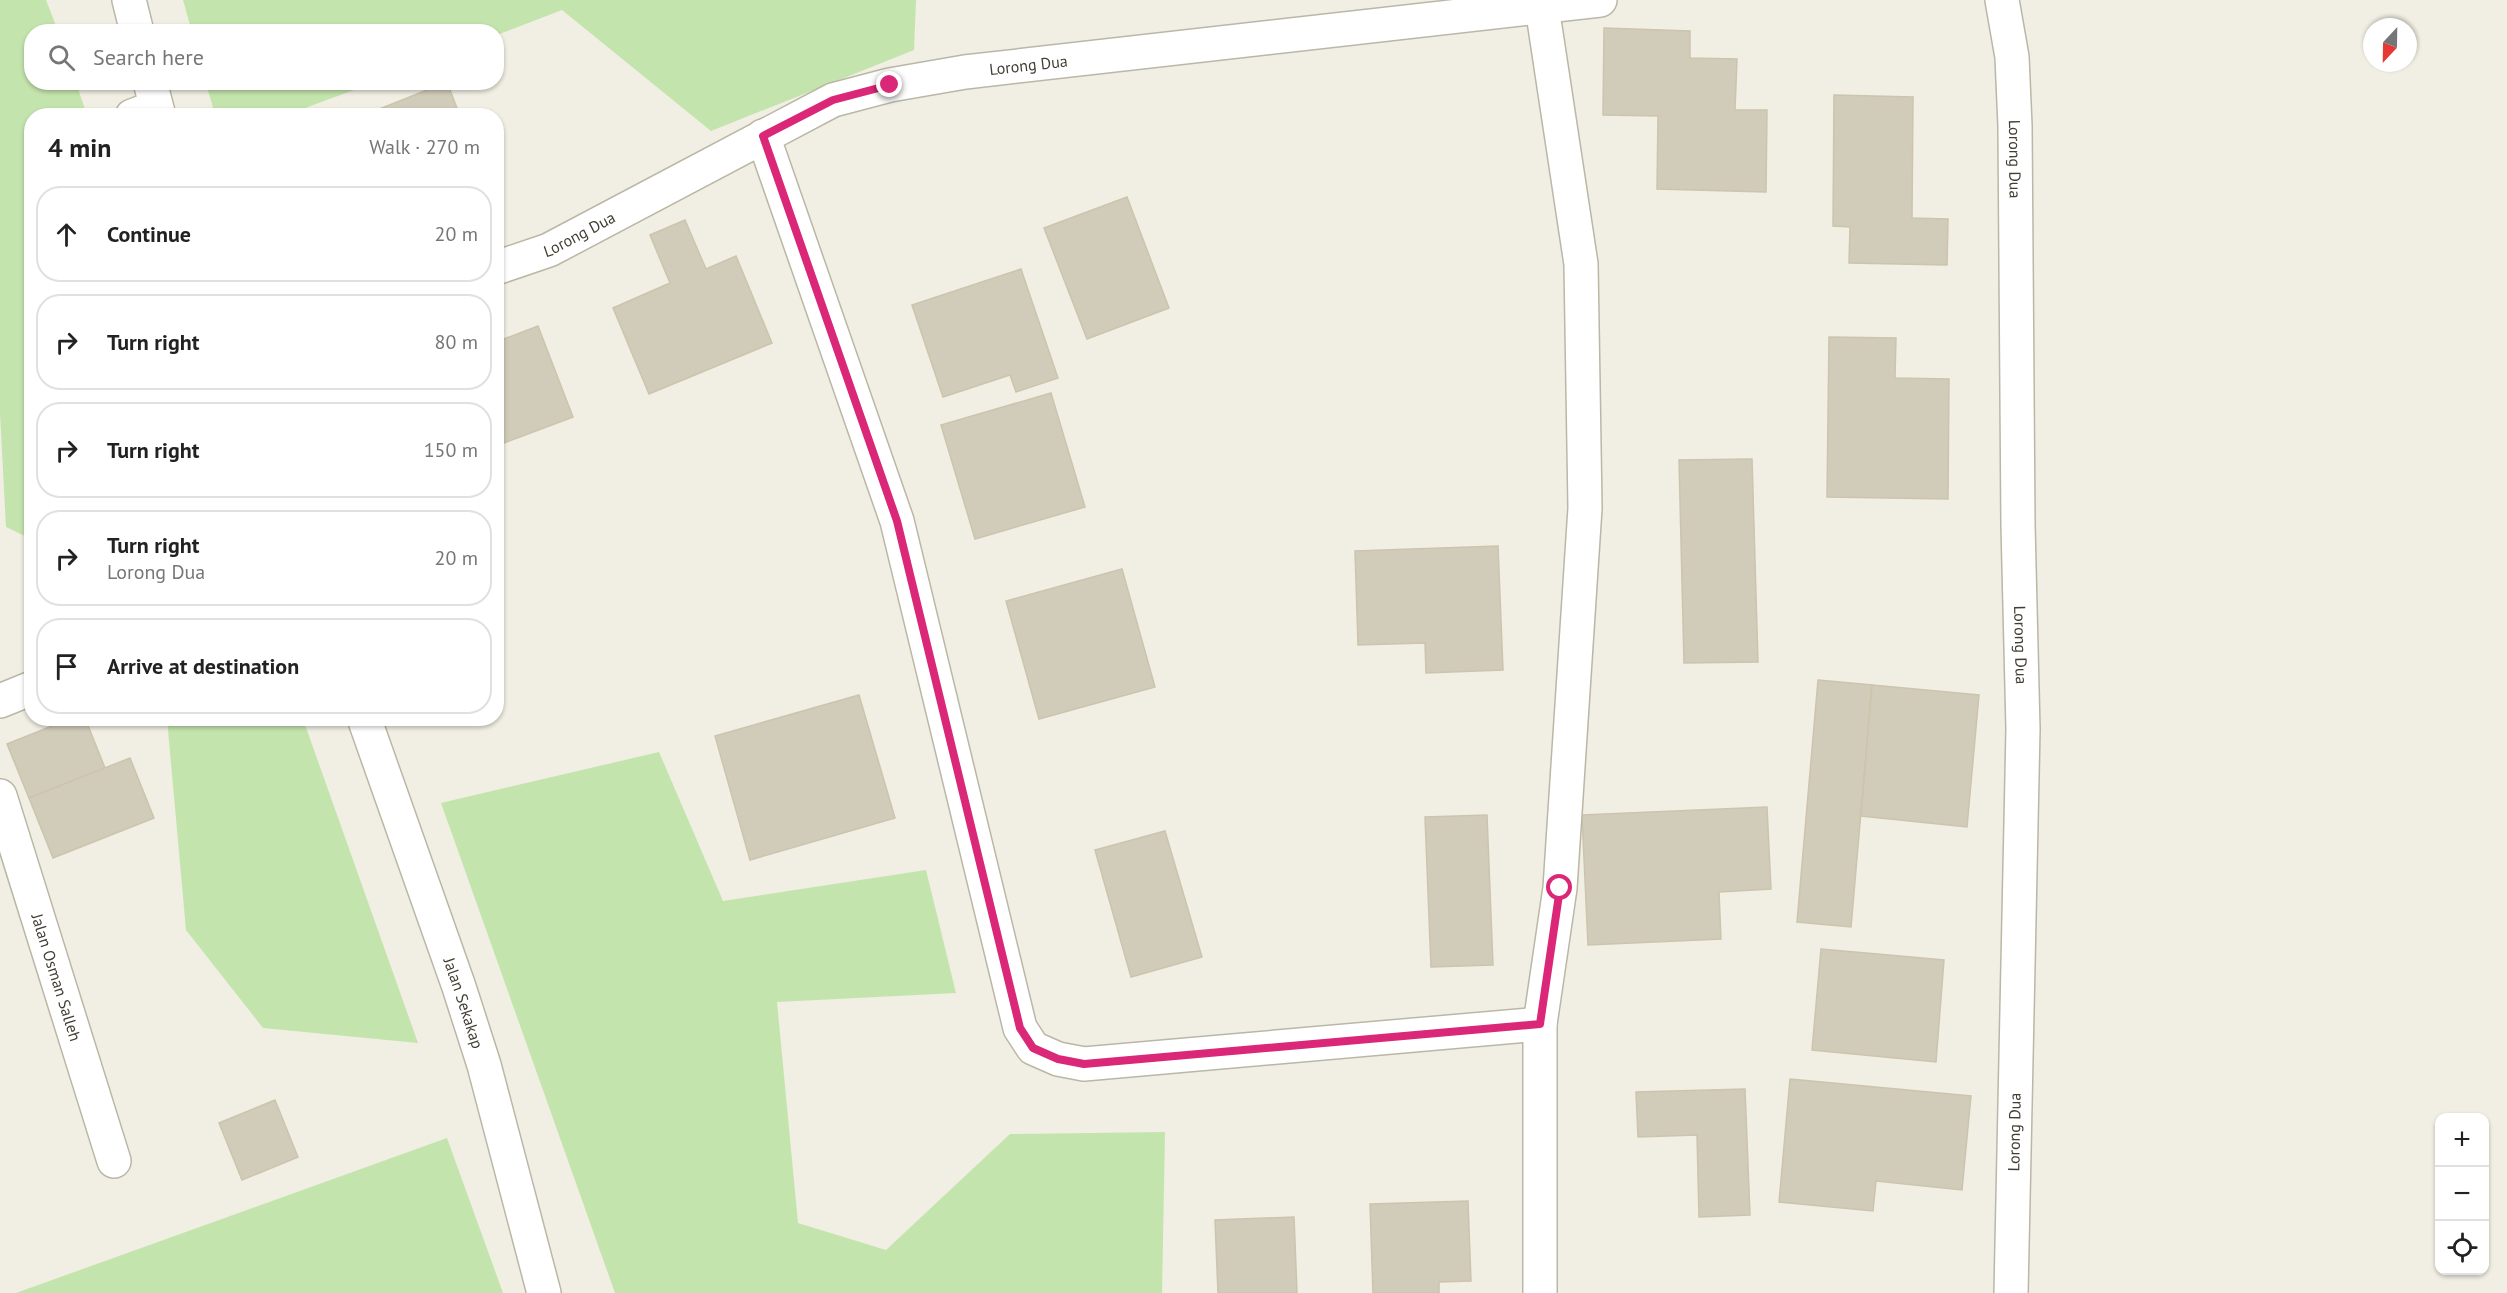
<!DOCTYPE html>
<meta charset="utf-8">
<style>
:root{--surface:#fff;--page:#f2f2f2;--text:#222;--muted:#767676;--line:#e0e0e0}
body{margin:0;font-family:"PT Sans",sans-serif;background:var(--page);color:var(--text)}
.controls{position:absolute;right:18px;bottom:18px;display:grid;overflow:hidden;border-radius:12px;box-shadow:0 2px 4px #0004}
.controls button{width:54px;height:54px;display:grid;place-items:center;padding:0;border:0;border-bottom:2px solid var(--line);background:var(--surface);color:var(--text);font:30px sans-serif}
.compass{position:absolute;left:2363px;top:18px;width:54px;height:54px;border-radius:50%;background:var(--surface);box-shadow:0 2px 4px #0004;rotate:202deg}
.stop{position:absolute;width:18px;height:18px;margin:-14px;border:4px solid #db2777;border-radius:50%;background:#fff}
.stop.end{background:#db2777;border-color:#fff;box-shadow:0 2px 6px #0008}
.list{margin:0;padding:0;list-style:none}
h2{display:flex;justify-content:space-between;align-items:center;height:78px;margin:0;padding:0 24px;font-size:26px}
h2 small{font-size:20px;font-weight:400;color:var(--muted)}
.list li{display:grid;grid-template-columns:39px 1fr auto;gap:18px;align-items:center;box-sizing:border-box;height:96px;margin:0 12px 12px;padding:0 12px;border:2px solid var(--line);border-radius:24px}
.list b{display:block;font-size:22px;white-space:nowrap}
.list p{margin:0;font-size:20px;white-space:nowrap;color:var(--muted)}
.list em{font-size:20px;font-style:normal;color:var(--muted)}
.icon{flex:none;width:33px;height:33px;fill:none;stroke:currentColor;stroke-width:2;stroke-linecap:round;stroke-linejoin:round}
.map{position:relative;flex:none;width:2507px;height:1293px;overflow:hidden}
.search{position:absolute;background:var(--surface);box-shadow:0 2px 4px #0004;left:24px;top:24px;width:480px;height:66px;display:flex;align-items:center;gap:15px;box-sizing:border-box;padding:0 21px;border-radius:24px;color:var(--muted);font-size:22px}
.panel{position:absolute;background:var(--surface);box-shadow:0 2px 4px #0004;left:24px;top:108px;width:480px;height:618px;border-radius:24px}
.map>svg:first-child{display:block}
</style>
<div class="map">
<svg width="2507" height="1293" viewBox="0 0 2507 1293">
<rect width="100%" height="100%" fill="#f1eee3"/>
<g fill="#c4e4ad">
<path d="M0 0H46L58 31 32 32V82L76 83 87 115 32 116 31 539 6 527 0 413Z"/>
<path d="M183 0H916L914 50 711 131 562 10 497 35 496 32H192Z"/>
<path d="M206 83V82L373 83 286 115H215Z"/>
<path d="M167 719H303L418 1043 263 1028 186 930Z"/>
<path d="M659 752 723 901 926 870 956 993 777 1002 798 1223 886 1250 1010 1134 1165 1132 1162 1293H615L441 803Z"/>
<path d="M447 1138 503 1293H16Z"/>
</g>
<g fill="#d1cbb9" stroke="#ccc4ad" stroke-width="1.5">
<path d="M1604 28 1690 31V58L1737 59 1735 110H1767L1766 192 1657 189 1658 116 1603 115Z"/>
<path d="M447 82 460 116H362Z"/>
<path d="M1834 95 1913 97 1912 218 1948 219 1947 265 1849 263 1850 227 1833 226Z"/>
<path d="M1127 197 1169 308 1087 339 1044 228Z"/>
<path d="M685 220 706 269 736 256 772 343 649 394 613 308 670 283 650 235Z"/>
<path d="M1021 269 1058 378 1016 392 1010 375 943 397 912 305Z"/>
<path d="M538 326 573 417 496 446V342Z"/>
<path d="M1829 337 1896 338 1895 378 1949 379 1948 499 1827 497Z"/>
<path d="M1051 393 1085 507 975 539 941 425Z"/>
<path d="M1752 459 1758 662 1684 663 1679 460Z"/>
<path d="M1498 546 1503 670 1426 673 1425 643 1358 645 1355 551Z"/>
<path d="M1122 569 1155 687 1039 719 1006 601Z"/>
<path d="M1818 680 1872 685 1851 927 1797 922Z"/>
<path d="M1872 685 1979 695 1967 827 1861 816Z"/>
<path d="M859 695 895 818 750 860 715 736Z"/>
<path d="M72 718H85L105 768 29 798 7 744Z"/>
<path d="M130 758 154 818 53 858 29 798Z"/>
<path d="M1767 807 1771 889 1719 892 1721 939 1588 945 1582 815Z"/>
<path d="M1487 815 1493 965 1431 967 1425 817Z"/>
<path d="M1165 831 1202 957 1131 977 1095 850Z"/>
<path d="M1821 949 1944 960 1936 1062 1812 1050Z"/>
<path d="M1790 1079 1971 1096 1962 1190 1876 1181 1873 1211 1779 1202Z"/>
<path d="M1745 1089 1750 1215 1699 1217 1697 1135 1638 1137 1636 1092Z"/>
<path d="M275 1100 298 1157 242 1180 219 1123Z"/>
<path d="M1468 1201 1471 1281 1439 1282V1293H1373L1370 1204Z"/>
<path d="M1294 1217 1297 1293H1218L1215 1220Z"/>
</g>
<g fill="none" stroke-linecap="round" stroke-linejoin="round">
<g stroke="#bbb7a6" stroke-width="36">
<g id="minor">
<path id="s1" d="M2002 0 2012 57 2015 126 2018 525 2023 729 2011 1293"/>
<path d="M132 116 156 107"/>
<path d="M763 136 897 521 1020 1028 1033 1048 1058 1059 1084 1064 1540 1024"/>
<path id="s2" d="M496 268 549 250 833 100 890 85 965 72 1600 0"/>
<path d="M0 701 32 688"/>
<path id="s3" d="M0 796 114 1161"/>
<path d="M1540 1293V1024L1560 888 1585 508 1581 264 1542 7"/>
</g>
</g>
<g stroke="#bbb7a6" stroke-width="36">
<g id="tertiary">
<path d="M129 0 137 32"/>
<path d="M150 82 159 116"/>
<path id="s4" d="M364 718 459 987 484 1065 544 1293"/>
</g>
</g>
<use href="#minor" stroke="#fff" stroke-width="33"/>
<use href="#tertiary" stroke="#fff" stroke-width="33"/>
</g>
<g fill="none" stroke-linecap="round" stroke-linejoin="round">
<path stroke="#db2777" stroke-width="8" d="M890 85 833 100 763 136 897 521 1020 1028 1033 1048 1058 1059 1084 1064 1540 1024 1560 888"/>
</g>
<g text-anchor="middle" dominant-baseline="central" stroke-width="6" stroke-linejoin="round" paint-order="stroke">
<g font-size="16" fill="#423e34" stroke="#fff">
<text stroke="none"><textPath href="#s2" startOffset="576">Lorong Dua</textPath></text>
<text stroke="none"><textPath href="#s1" startOffset="160">Lorong Dua</textPath></text>
<text stroke="none"><textPath href="#s2" startOffset="90">Lorong Dua</textPath></text>
<text stroke="none"><textPath href="#s1" startOffset="646">Lorong Dua</textPath></text>
<text stroke="none"><textPath href="#s3" startOffset="190">Jalan Osman Salleh</textPath></text>
<text stroke="none"><textPath href="#s4" startOffset="302">Jalan Sekakap</textPath></text>
<text transform="translate(2014 1132) rotate(-89)">Lorong Dua</text>
</g>
</g>
</svg>
<div class="controls">
<button>+</button>
<button>−</button>
<button><svg class="icon" aria-label="locate" viewBox="0 0 24 24"><circle cx="12" cy="12" r="6"/><path d="M12 2v4M12 18v4M2 12h4M18 12h4"/></svg></button>
</div>
<svg class="compass" viewBox="-18 -18 36 36"><path d="M0-13l5 13h-10z" fill="#e53935"/><path d="M0 13l5-13h-10z" fill="#767676"/></svg>
<div class="stop" style="left:1560px;top:888px"></div>
<div class="stop end" style="left:890px;top:85px"></div>
<div class="search"><svg class="icon" aria-label="search" viewBox="0 0 24 24"><circle cx="10" cy="10" r="6"/><path d="M15 15l6 6"/></svg>Search here</div>
<section class="panel">
<h2>4 min<small>Walk · 270 m</small></h2>
<ul class="list">
<li><svg class="icon" aria-label="ahead" viewBox="0 0 24 24"><path d="M12 20V5M6 11l6-6 6 6"/></svg><div><b>Continue</b></div><em>20 m</em></li>
<li><svg class="icon" aria-label="right" viewBox="0 0 24 24"><path d="M7 20v-9h11M14 6l5 5-5 5"/></svg><div><b>Turn right</b></div><em>80 m</em></li>
<li><svg class="icon" aria-label="right" viewBox="0 0 24 24"><path d="M7 20v-9h11M14 6l5 5-5 5"/></svg><div><b>Turn right</b></div><em>150 m</em></li>
<li><svg class="icon" aria-label="right" viewBox="0 0 24 24"><path d="M7 20v-9h11M14 6l5 5-5 5"/></svg><div><b>Turn right</b><p>Lorong Dua</p></div><em>20 m</em></li>
<li><svg class="icon" aria-label="arrive" viewBox="0 0 24 24"><path d="M6 21V4h12l-3 4 3 4H6"/></svg><div><b>Arrive at destination</b></div></li>
</ul>
</section>
</div>
